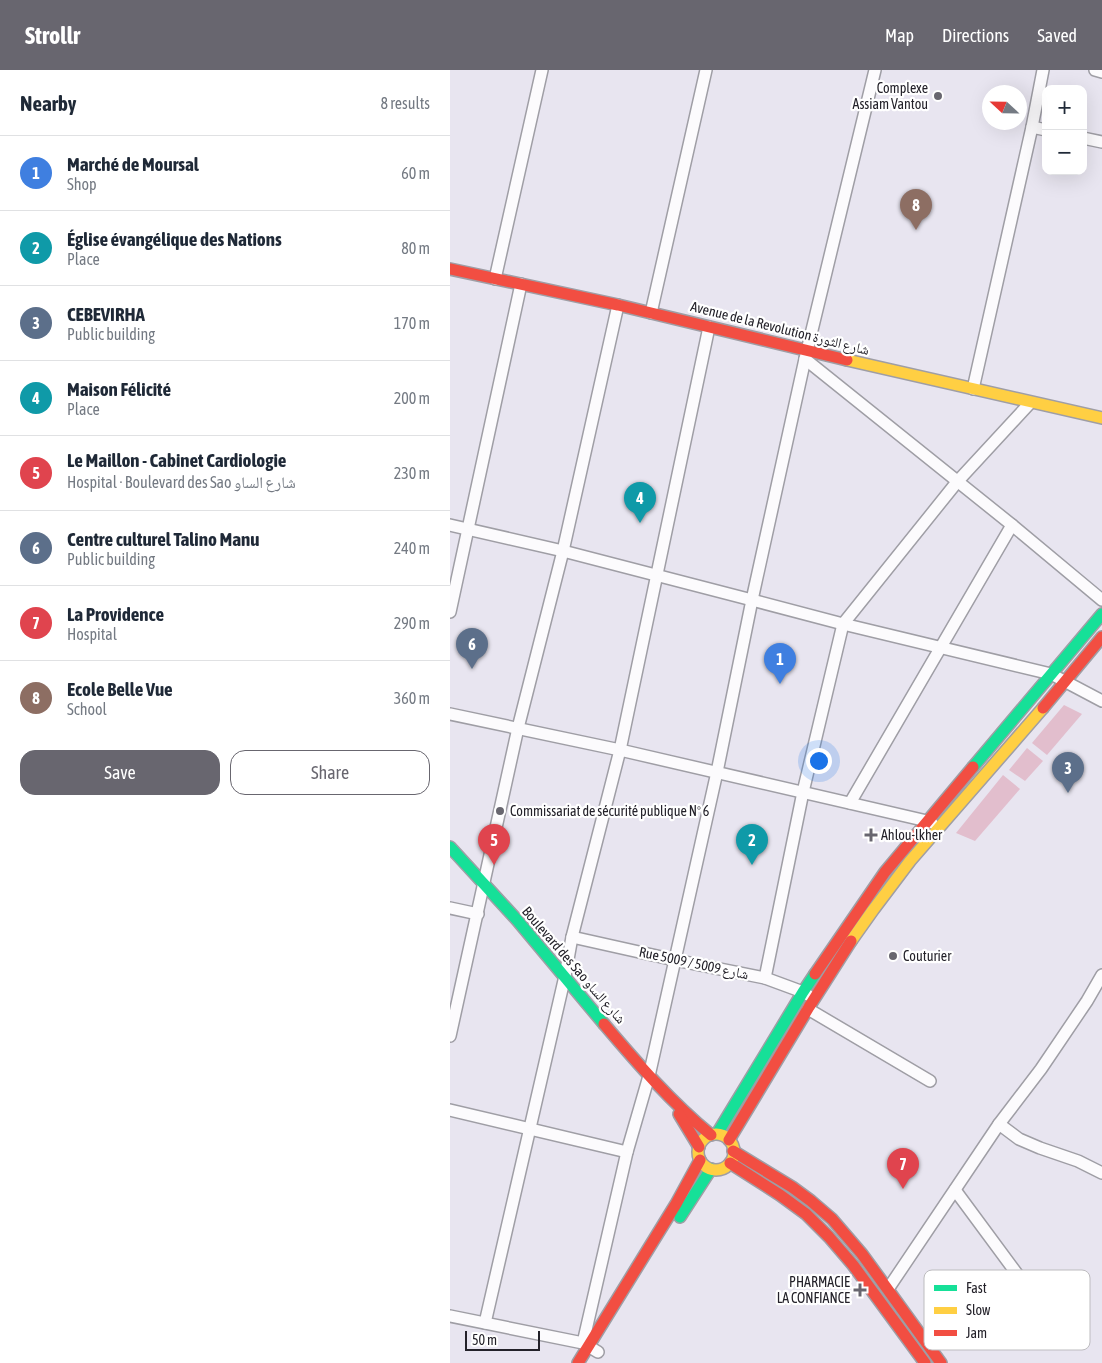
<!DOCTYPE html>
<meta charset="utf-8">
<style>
:root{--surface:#fff;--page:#f6f6f7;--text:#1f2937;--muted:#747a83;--line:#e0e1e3;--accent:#68666f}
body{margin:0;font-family:"Asap Condensed","Noto Naskh Arabic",sans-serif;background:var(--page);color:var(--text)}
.controls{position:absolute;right:15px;top:15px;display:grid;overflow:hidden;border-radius:10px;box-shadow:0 5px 20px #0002}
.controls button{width:45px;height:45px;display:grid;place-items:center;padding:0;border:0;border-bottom:1px solid var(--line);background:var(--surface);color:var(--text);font:25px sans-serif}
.compass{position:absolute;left:532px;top:15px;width:45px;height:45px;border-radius:50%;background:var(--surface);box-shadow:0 5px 20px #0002;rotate:292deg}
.scale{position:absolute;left:15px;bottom:12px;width:75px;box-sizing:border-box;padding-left:5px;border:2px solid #232129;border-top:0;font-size:14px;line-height:18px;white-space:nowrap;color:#232129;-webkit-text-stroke:4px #fff;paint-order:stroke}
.you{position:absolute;left:368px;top:690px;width:18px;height:18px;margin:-12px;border:4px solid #fff;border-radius:50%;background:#1a73e8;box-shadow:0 0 0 8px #1a73e833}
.badge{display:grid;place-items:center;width:32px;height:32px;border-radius:50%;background:var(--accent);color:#fff;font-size:16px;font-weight:700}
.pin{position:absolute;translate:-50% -41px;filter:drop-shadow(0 1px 2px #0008)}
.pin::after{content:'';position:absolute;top:26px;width:18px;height:15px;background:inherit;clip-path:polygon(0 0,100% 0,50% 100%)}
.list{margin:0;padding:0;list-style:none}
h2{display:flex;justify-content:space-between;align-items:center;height:65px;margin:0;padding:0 20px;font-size:21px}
h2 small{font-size:16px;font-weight:400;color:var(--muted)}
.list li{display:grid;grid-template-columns:32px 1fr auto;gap:15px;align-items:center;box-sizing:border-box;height:75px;padding:0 20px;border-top:1px solid var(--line)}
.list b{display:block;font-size:19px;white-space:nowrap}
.list p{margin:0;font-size:16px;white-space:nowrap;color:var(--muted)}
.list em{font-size:16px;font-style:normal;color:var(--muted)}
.actions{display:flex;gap:10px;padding:15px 20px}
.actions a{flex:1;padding:11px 0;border:1px solid var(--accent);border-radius:15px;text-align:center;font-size:18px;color:var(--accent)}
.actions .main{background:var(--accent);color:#fff}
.map{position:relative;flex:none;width:652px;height:1293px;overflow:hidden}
header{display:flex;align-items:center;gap:30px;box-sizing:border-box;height:70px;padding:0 25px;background:var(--accent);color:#fff}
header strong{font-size:24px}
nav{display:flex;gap:28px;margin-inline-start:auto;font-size:18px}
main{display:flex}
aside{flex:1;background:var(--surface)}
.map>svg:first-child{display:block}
</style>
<header>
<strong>Strollr</strong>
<nav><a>Map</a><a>Directions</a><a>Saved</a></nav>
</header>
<main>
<aside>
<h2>Nearby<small>8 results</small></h2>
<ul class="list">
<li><span class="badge" style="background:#3f7fe0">1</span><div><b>Marché de Moursal</b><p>Shop</p></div><em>60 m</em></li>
<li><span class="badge" style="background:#0f9aa8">2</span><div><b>Église évangélique des Nations</b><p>Place</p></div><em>80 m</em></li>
<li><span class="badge" style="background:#5c6f8a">3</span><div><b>CEBEVIRHA</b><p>Public building</p></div><em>170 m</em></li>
<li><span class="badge" style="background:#0f9aa8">4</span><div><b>Maison Félicité</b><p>Place</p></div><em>200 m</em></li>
<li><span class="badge" style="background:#e0444e">5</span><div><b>Le Maillon - Cabinet Cardiologie</b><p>Hospital · Boulevard des Sao شارع الساو</p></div><em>230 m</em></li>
<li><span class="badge" style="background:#5c6f8a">6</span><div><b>Centre culturel Talino Manu</b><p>Public building</p></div><em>240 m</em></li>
<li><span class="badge" style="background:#e0444e">7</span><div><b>La Providence</b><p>Hospital</p></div><em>290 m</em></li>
<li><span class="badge" style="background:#8d6e63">8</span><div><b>Ecole Belle Vue</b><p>School</p></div><em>360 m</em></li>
</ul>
<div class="actions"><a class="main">Save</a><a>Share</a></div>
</aside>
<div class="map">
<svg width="652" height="1293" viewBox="0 0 652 1293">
<rect width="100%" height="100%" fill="#e8e5f0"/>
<g fill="#e2becd">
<path d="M614 635 632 644 597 685 582 673Z"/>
<path d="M577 678 593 691 575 711 559 700Z"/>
<path d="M553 705 570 719 525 771 506 763Z"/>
</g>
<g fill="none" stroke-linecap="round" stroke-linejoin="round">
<g stroke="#9f9ea5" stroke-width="14">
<g id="street">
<path d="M645 0 652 2"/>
<path d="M582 57 596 60"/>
<path d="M633 68 652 72"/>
<path d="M45 209 92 0"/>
<path d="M201 243 256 0"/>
<path d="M355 289 562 455 652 530"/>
<path d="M523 319 582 57 593 0"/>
<path d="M0 455 113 481 302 530 393 554 601 604 652 631"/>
<path d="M0 542 71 214"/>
<path d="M0 644 170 680 477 751 482 753"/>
<path d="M400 733 562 455"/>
<path d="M0 838 28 844"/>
<path d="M122 867 225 890 315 908 353 922 358 925"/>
<path d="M315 908 353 722 393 554 507 412 580 333"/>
<path d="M358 939 480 1011"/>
<path d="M0 966 68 658 113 481 168 235"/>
<path d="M0 1040 177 1082"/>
<path d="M549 1054 569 1069 590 1078 628 1091 652 1103"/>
<path d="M505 1120 573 1212"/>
<path d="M438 1219 549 1054 591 999 637 931 652 905"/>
<path d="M0 1246 133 1273 148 1282"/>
<path d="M35 1253 115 906 122 867 170 680 259 257"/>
<path d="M133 1273 177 1082 199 1006 267 702 302 530 355 289 425 0"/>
</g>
</g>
<g stroke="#9f9ea5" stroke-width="14">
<g id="fast">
<path d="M523 697 652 544"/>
<path d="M0 777 67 850 154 954"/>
<path d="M267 1064 353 922 365 904"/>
<path d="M230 1147 261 1099"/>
</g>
</g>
<g stroke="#9f9ea5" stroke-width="14">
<g id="slow">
<path d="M397 290 652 348"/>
<path d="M401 871 423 840 460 791 593 638"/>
<circle cx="266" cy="1082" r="18"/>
</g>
</g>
<g stroke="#9f9ea5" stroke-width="14">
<g id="jam">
<path d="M0 199 168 235 397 290"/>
<path d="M593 638 652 567"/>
<path d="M365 904 435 802 523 697"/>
<path d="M154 954C187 993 221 1032 261 1065"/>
<path d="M229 1044 249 1077"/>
<path d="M279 1070 359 937 401 871"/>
<path d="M283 1081 342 1117 361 1131 382 1149 412 1184 491 1293"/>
<path d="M280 1093 330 1125 356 1144 379 1167 403 1195 475 1293"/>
<path d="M128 1293 226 1134 250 1090"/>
</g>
</g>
<use href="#street" stroke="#fcfbfd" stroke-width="11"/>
<use href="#fast" stroke="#16e098" stroke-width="11"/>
<use href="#slow" stroke="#ffcf43" stroke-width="11"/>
<use href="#jam" stroke="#f24e42" stroke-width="11"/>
</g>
<g fill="#68666f" stroke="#fff" stroke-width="2">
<circle cx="488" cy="26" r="5"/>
<circle cx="50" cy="741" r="5"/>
<path d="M418.5 757.5h5v5h5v5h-5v5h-5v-5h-5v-5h5z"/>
<circle cx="443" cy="886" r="5"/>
<path d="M407.5 1212.5h5v5h5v5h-5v5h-5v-5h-5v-5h5z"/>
</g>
<g text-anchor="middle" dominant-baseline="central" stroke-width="4.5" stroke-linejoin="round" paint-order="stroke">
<g font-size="14" fill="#232129" stroke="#fff" text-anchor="start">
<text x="478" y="18" text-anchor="end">Complexe<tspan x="478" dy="16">Assiam Vantou</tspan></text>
<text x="60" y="741">Commissariat de sécurité publique Nº 6</text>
<text x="431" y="765">Ahlou-lkher</text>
<text x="453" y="886">Couturier</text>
<text x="400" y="1212" text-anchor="end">PHARMACIE<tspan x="400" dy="16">LA CONFIANCE</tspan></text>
</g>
<g font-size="14" fill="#232129" stroke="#fff">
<text transform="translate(330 258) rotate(14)">Avenue de la Revolution شارع الثورة</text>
<text transform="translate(244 893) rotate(12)">Rue 5009 / شارع 5009</text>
<text transform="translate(124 895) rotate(49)">Boulevard des Sao شارع الساو</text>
</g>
</g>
<rect x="474" y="1200" width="166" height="80" rx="8" fill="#fff" stroke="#bdbcbf" stroke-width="1"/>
<rect x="484" y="1215" width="23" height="6" fill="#16e098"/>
<rect x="484" y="1237" width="23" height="7" fill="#ffcf43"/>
<rect x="484" y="1260" width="23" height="6" fill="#f24e42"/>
<g font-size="14" fill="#232129">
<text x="516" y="1223">Fast</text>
<text x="516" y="1245">Slow</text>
<text x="516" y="1268">Jam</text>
</g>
</svg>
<div class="controls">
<button>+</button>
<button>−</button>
</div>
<svg class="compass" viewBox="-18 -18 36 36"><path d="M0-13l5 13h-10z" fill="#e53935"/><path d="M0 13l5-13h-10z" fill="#747a83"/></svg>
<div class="scale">50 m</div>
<div class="you"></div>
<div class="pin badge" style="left:330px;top:614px;background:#3f7fe0">1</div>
<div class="pin badge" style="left:302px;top:795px;background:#0f9aa8">2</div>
<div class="pin badge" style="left:618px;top:723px;background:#5c6f8a">3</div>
<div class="pin badge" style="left:190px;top:453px;background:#0f9aa8">4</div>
<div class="pin badge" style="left:44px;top:795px;background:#e0444e">5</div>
<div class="pin badge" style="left:22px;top:599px;background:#5c6f8a">6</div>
<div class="pin badge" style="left:453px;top:1119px;background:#e0444e">7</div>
<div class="pin badge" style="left:466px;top:160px;background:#8d6e63">8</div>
</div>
</main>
